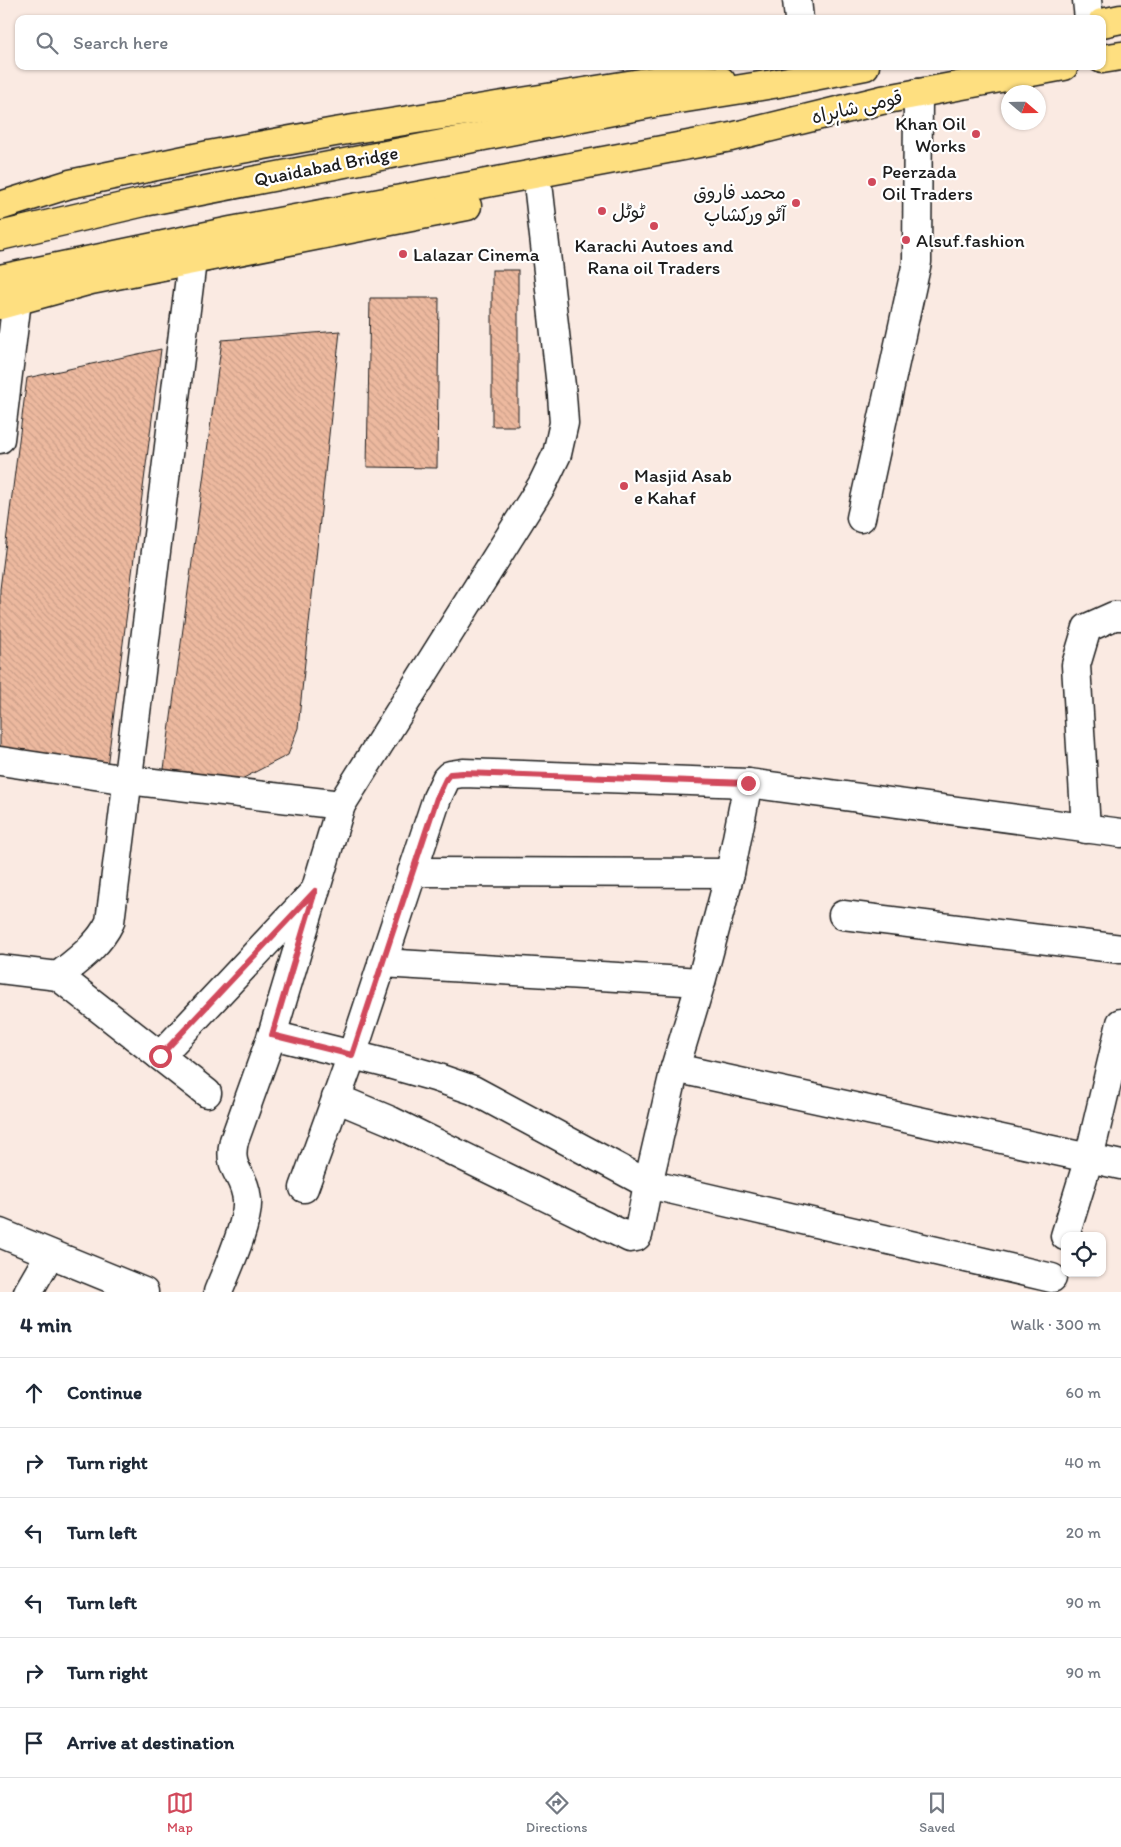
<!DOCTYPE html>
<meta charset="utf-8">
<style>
:root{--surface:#fff;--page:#f6f6f7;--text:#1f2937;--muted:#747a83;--line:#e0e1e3;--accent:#d1495b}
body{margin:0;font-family:Itim,"Playpen Sans Arabic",sans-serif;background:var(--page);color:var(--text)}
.controls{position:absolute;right:15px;bottom:15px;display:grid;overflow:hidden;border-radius:10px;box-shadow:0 1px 4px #0004}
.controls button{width:45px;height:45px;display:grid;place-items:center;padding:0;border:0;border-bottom:1px solid var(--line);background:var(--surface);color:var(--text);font:25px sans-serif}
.compass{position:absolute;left:1001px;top:85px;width:45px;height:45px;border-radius:50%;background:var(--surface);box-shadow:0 1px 4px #0004;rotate:110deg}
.stop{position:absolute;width:15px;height:15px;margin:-11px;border:4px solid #d1495b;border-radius:50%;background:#fff}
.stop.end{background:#d1495b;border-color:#fff;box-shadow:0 1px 5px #0008}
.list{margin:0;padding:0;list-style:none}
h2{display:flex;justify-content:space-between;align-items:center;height:65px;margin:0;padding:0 20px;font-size:21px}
h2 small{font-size:16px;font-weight:400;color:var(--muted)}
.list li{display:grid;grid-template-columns:32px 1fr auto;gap:15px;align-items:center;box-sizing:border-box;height:70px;padding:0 20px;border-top:1px solid var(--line)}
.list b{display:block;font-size:19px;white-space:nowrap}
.list em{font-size:16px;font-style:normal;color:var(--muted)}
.icon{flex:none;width:28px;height:28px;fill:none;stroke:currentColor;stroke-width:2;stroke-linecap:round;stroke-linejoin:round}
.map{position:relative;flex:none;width:1121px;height:1292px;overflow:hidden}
.search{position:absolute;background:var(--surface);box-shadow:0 1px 4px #0004;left:15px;right:15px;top:15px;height:55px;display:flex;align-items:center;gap:12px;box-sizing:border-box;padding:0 18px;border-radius:10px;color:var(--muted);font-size:19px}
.sheet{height:485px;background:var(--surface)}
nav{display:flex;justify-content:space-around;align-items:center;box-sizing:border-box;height:70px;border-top:1px solid var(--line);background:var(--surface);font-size:14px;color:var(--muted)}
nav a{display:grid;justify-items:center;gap:2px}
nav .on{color:var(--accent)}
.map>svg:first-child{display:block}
</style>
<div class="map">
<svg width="1121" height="1292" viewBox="0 0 1121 1292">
<defs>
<pattern id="building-back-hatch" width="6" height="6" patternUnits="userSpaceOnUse" patternTransform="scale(1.25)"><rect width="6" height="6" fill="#edb99f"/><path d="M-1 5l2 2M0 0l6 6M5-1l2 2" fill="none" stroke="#cb9e88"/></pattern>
</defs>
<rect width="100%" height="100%" fill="#faeae2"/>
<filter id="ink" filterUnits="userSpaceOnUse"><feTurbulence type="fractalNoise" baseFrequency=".02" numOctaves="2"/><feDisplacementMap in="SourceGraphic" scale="10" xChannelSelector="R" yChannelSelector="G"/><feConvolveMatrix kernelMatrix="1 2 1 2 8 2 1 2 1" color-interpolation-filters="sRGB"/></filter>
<g filter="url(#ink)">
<g fill="url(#building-back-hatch)" stroke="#1c1c1c">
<rect x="492" y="270" width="26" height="156"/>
<path d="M370 298H439L437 468 367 467Z"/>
<path d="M340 331 298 728 288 755 232 784H162L222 340Z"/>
<path d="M161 349 107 767 0 753V589L27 378Z"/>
</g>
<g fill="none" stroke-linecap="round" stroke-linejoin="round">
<g stroke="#1c1c1c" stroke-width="31">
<g id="minor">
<path d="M797 0 799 19"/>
<path d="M1087 0 1089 19"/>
<path d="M0 439 17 300"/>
<path d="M861 518 917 262 918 93"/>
<path d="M0 761 128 780 341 805"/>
<path d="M748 783 1121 833"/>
<path d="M1086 829 1076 665 1087 628 1114 616H1121"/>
<path d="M412 872 730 873"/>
<path d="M843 915 1121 949"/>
<path d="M382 963 701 982"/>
<path d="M0 969 58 976 207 1093"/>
<path d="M58 976C78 960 99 945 110 922L192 261"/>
<path d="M272 1035 389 1064 435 1077 473 1090 648 1184 675 1068 701 982 730 873 748 783 463 773 450 775 446 779 437 798 352 1055 304 1188"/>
<path d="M160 1056 311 895"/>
<path d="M675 1068 1121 1165"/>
<path d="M336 1098 391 1121 630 1238 636 1237 638 1235 648 1184 1052 1278"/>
<path d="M0 1233 144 1292"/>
<path d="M1065 1236 1089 1158 1121 1023"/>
<path d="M28 1292 50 1254"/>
<path d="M218 1292C227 1270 249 1222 247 1200 245 1173 227 1171 234 1141L272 1035 341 805 542 485 557 454 564 423 562 395 539 192"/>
</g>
</g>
<g stroke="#1c1c1c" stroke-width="31">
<g id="trunk">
<path d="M1102 23 1121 19"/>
<path d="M1102 59 1121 56"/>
<path d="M0 206 70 184 209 155 335 132 672 78 721 81"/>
<path d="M0 236 144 202 654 103 773 84 865 66"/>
<path d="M0 279 231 231 731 137 882 100 1064 66"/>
<path d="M0 305 91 280 467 206"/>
</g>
</g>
<use href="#minor" stroke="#fff" stroke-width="28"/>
<use href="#trunk" stroke="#fedf80" stroke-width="28"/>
</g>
</g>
<g fill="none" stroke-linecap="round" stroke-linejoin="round" filter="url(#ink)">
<path stroke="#d1495b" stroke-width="6" d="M160 1056 315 891 272 1035 352 1055 437 798 446 779 450 774 463 773 748 783"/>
</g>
<g fill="#d1495b" stroke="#fff" stroke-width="2">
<circle cx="976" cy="134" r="5"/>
<circle cx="872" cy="182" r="5"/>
<circle cx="796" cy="203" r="5"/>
<circle cx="602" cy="211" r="5"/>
<circle cx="654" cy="226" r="5"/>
<circle cx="906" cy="240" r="5"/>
<circle cx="403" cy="254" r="5"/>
<circle cx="624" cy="486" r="5"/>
</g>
<g text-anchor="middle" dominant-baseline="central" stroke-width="4.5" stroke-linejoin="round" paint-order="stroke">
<g font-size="19" fill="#1c1c1c" stroke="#fff">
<text transform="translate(857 107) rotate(-13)">قومی شاہراہ</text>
<text transform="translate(326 166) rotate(-11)">Quaidabad Bridge</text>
</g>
<g font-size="19" fill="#1c1c1c" stroke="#fff" text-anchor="start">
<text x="966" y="123" text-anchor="end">Khan Oil<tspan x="966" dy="22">Works</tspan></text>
<text x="882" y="171">Peerzada<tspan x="882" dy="22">Oil Traders</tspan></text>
<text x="786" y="192" text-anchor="end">محمد فاروق<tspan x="786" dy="22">آٹو ورکشاپ</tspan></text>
<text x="612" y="211">ٹوٹل</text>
<text x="916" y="240">Alsuf.fashion</text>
<text x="654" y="245" text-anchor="middle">Karachi Autoes and<tspan x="654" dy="22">Rana oil Traders</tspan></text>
<text x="413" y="254">Lalazar Cinema</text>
<text x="634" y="475">Masjid Asab<tspan x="634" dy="22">e Kahaf</tspan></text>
</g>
</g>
</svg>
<div class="controls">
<button><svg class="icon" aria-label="locate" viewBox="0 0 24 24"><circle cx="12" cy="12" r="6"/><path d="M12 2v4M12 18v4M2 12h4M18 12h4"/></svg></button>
</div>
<svg class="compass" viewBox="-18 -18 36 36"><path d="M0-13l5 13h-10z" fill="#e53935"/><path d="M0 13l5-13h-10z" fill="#747a83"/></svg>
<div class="stop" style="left:160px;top:1056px"></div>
<div class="stop end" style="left:748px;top:783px"></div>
<div class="search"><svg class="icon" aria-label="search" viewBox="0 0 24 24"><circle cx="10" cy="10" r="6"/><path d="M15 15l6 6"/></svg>Search here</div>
</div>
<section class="sheet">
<h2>4 min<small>Walk · 300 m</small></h2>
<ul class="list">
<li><svg class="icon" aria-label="ahead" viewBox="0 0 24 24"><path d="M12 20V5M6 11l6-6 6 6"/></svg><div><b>Continue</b></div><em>60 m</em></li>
<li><svg class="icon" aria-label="right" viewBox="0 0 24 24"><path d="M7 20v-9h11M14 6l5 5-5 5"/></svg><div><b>Turn right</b></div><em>40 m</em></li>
<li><svg class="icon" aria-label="left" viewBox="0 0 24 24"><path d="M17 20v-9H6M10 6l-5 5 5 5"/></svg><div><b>Turn left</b></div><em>20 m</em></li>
<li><svg class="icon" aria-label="left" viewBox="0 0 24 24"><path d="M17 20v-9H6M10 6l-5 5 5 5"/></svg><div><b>Turn left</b></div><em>90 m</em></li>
<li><svg class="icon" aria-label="right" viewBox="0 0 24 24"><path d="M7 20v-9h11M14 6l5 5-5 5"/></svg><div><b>Turn right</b></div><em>90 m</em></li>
<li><svg class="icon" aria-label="arrive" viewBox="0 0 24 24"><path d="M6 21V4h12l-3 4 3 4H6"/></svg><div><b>Arrive at destination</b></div></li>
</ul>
</section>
<nav>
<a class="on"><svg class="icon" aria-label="map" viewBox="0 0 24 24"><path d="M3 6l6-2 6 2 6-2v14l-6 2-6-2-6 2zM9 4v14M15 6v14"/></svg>Map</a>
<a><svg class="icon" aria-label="directions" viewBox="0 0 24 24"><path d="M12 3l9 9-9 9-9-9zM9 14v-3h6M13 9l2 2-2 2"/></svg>Directions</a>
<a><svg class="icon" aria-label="saved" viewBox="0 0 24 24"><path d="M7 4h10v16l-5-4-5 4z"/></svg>Saved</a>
</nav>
